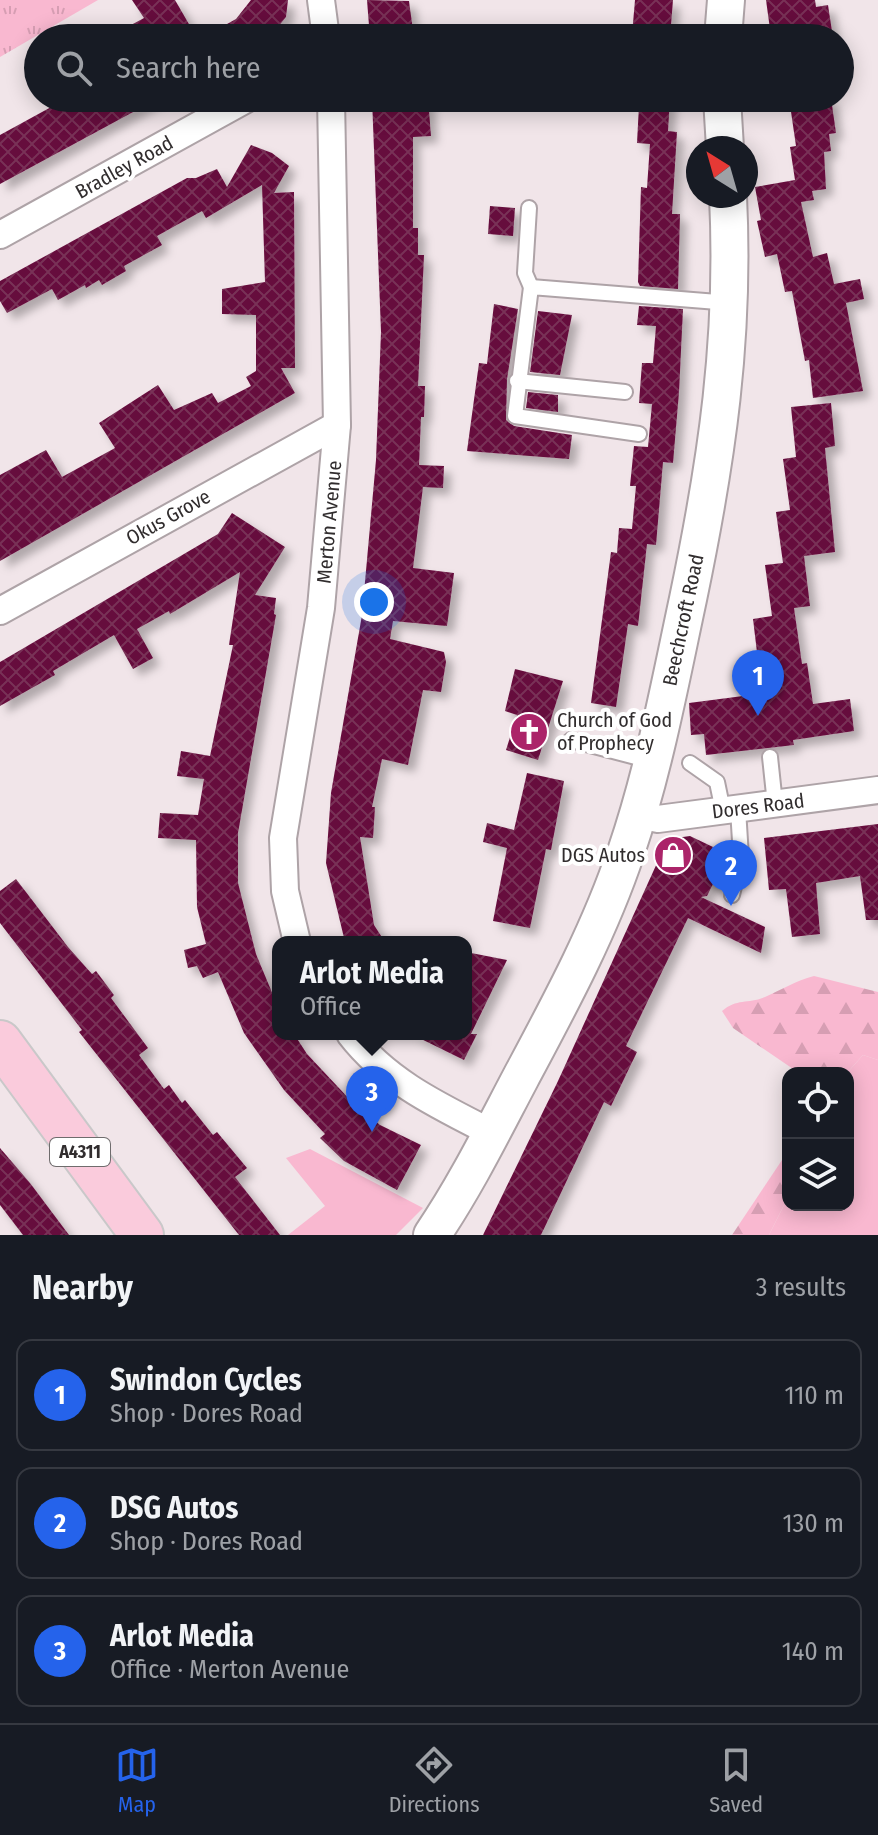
<!DOCTYPE html>
<meta charset="utf-8">
<style>
:root{--surface:#171b24;--page:#20242c;--text:#f1f3f6;--muted:#9ea1a6;--line:#363941;--accent:#2563eb}
body{margin:0;font-family:"Fira Sans Condensed",sans-serif;background:var(--page);color:var(--text)}
.controls{position:absolute;right:24px;bottom:24px;display:grid;overflow:hidden;border-radius:16px;box-shadow:0 4px 20px #0003}
.controls button{width:72px;height:72px;display:grid;place-items:center;padding:0;border:0;border-bottom:2px solid var(--line);background:var(--surface);color:var(--text);font:40px sans-serif}
.compass{position:absolute;left:686px;top:136px;width:72px;height:72px;border-radius:50%;background:var(--surface);box-shadow:0 4px 20px #0003;rotate:323deg}
.you{position:absolute;left:374px;top:602px;width:28px;height:28px;margin:-20px;border:6px solid #fff;border-radius:50%;background:#1a73e8;box-shadow:0 0 0 12px #1a73e833}
.badge{display:grid;place-items:center;width:52px;height:52px;border-radius:50%;background:var(--accent);color:#fff;font-size:26px;font-weight:700}
.pin{position:absolute;translate:-50% -66px;filter:drop-shadow(0 2px 4px #0008)}
.pin::after{content:'';position:absolute;top:42px;width:28px;height:24px;background:inherit;clip-path:polygon(0 0,100% 0,50% 100%)}
.popup{position:absolute;left:272px;top:936px;width:200px;height:104px;box-sizing:border-box;display:grid;place-content:center;border-radius:16px;background:var(--surface);filter:drop-shadow(0 2px 6px #0005);font-size:26px;white-space:nowrap;color:var(--muted)}
.popup b{font-size:30px;color:var(--text)}
.popup::after{content:'';position:absolute;left:50%;top:100%;margin-left:-16px;border:16px solid transparent;border-top-color:var(--surface)}
.list{margin:0;padding:0;list-style:none}
h2{display:flex;justify-content:space-between;align-items:center;height:104px;margin:0;padding:0 32px;font-size:34px}
h2 small{font-size:26px;font-weight:400;color:var(--muted)}
.list li{display:grid;grid-template-columns:52px 1fr auto;gap:24px;align-items:center;box-sizing:border-box;height:112px;margin:0 16px 16px;padding:0 16px;border:2px solid var(--line);border-radius:16px}
.list b{display:block;font-size:30px;white-space:nowrap}
.list p{margin:0;font-size:26px;white-space:nowrap;color:var(--muted)}
.list em{font-size:26px;font-style:normal;color:var(--muted)}
.icon{flex:none;width:44px;height:44px;fill:none;stroke:currentColor;stroke-width:2;stroke-linecap:round;stroke-linejoin:round}
.map{position:relative;flex:none;width:878px;height:1235px;overflow:hidden}
.search{position:absolute;background:var(--surface);box-shadow:0 4px 20px #0003;left:24px;right:24px;top:24px;height:88px;display:flex;align-items:center;gap:20px;box-sizing:border-box;padding:0 28px;border-radius:44px;color:var(--muted);font-size:30px}
.sheet{height:488px;background:var(--surface)}
nav{display:flex;justify-content:space-around;align-items:center;box-sizing:border-box;height:112px;border-top:2px solid var(--line);background:var(--surface);font-size:22px;color:var(--muted)}
nav a{display:grid;justify-items:center;gap:4px}
nav .on{color:var(--accent)}
.map>svg:first-child{display:block}
</style>
<div class="map">
<svg width="878" height="1235" viewBox="0 0 878 1235">
<defs>
<pattern id="forest-firs" width="22" height="20" patternUnits="userSpaceOnUse" patternTransform="scale(2)"><rect width="22" height="20" fill="#f9b8d0"/><path d="M5 1l3.5 6h-7zM16 11l3.5 6h-7z" fill="#d69eb3"/></pattern>
<pattern id="park-tufts" width="24" height="20" patternUnits="userSpaceOnUse" patternTransform="scale(2)"><rect width="24" height="20" fill="#f9b8d0"/><path d="M3 7l-1-3M5 7V3M7 7l1-3M15 17l-1-3M17 17v-4M19 17l1-3" fill="none" stroke="#d69eb3"/></pattern>
<pattern id="building-cross-hatch" width="8" height="8" patternUnits="userSpaceOnUse" patternTransform="scale(2)"><rect width="8" height="8" fill="#660d3c"/><path d="M0 0l8 8M0 8l8-8" fill="none" stroke="#783156"/></pattern>
<filter id="shadow"><feDropShadow dx="7" dy="7" stdDeviation="4" flood-color="#0004"/></filter>
</defs>
<rect width="100%" height="100%" fill="#f1e5e9"/>
<g fill="#f9b8d0">
<path d="M863 1055 878 1060V1235H769L788 1197V1205H848L847 1073Z"/>
<path d="M310 1149 423 1208 396 1235H288L325 1206 286 1158Z"/>
</g>
<g fill="url(#forest-firs)">
<path d="M814 976 878 992V1060L863 1055 847 1073H799L733 1028 722 1011C737 998 748 1004 765 997 783 989 795 981 814 976Z"/>
<path d="M788 1151V1197L769 1235H732Z"/>
</g>
<path fill="url(#park-tufts)" d="M0 0H98L0 57Z"/>
<g fill="url(#building-cross-hatch)" filter="url(#shadow)">
<path d="M132 0H175L197 38H107L144 18Z"/>
<path d="M251 0H288L286 17 269 38H202L236 19Z"/>
<path d="M367 0 409 1 414 38H370Z"/>
<path d="M635 0H673L670 37 632 35Z"/>
<path d="M766 0H815L816 7 828 5 833 38H790L789 27 770 29Z"/>
<path d="M48 98H159L0 184V135L53 106Z"/>
<path d="M372 98H428L431 136 413 137V228H418V255H424L418 386H425L424 417H421L419 465 444 466 443 488 423 487 413 568 454 573 447 626 393 621 390 639 444 652 446 662 441 692 423 690 408 765 382 759 372 807H375L373 838 360 837 374 925 385 942H345L326 863 331 793 362 615 376 460 381 332Z"/>
<path d="M644 98H670L668 131 677 132 672 214H680L678 289 640 286 638 282 641 187 647 188 650 144 637 143 639 105H644Z"/>
<path d="M789 98H831L836 133 829 134 831 151 824 152 826 189 812 191 814 200 801 202 813 257 827 253 834 284 860 279 864 299 846 303 863 391 813 398 809 360 805 361 792 291 785 292 777 254 765 257 757 221 761 220 755 187 795 180 790 147 796 146Z"/>
<path d="M251 145 272 153 289 166 274 193 294 192 295 368H281L295 393 0 561V475L46 450 62 477 115 448 99 423 158 385 174 410 212 393 218 403 251 386 246 377 256 371V315L222 314V289L265 282 262 185 206 218 202 211 157 236 162 245 124 266 126 271 102 285 99 280 86 288 85 285 58 300 52 289 7 313 0 301V281L187 178H196L217 169 227 187Z"/>
<path d="M490 206 515 208 513 236 488 234Z"/>
<path d="M494 304 518 309 507 379 506 420 514 426 572 435 569 459 467 451 479 363 487 364Z"/>
<path d="M639 306 683 309 679 392 673 463 663 462 656 545 647 544 638 626 628 624 616 707 591 703 611 552 617 553 619 528 632 529 636 486H630L634 446 648 447 652 404 639 403 642 363H653L656 326 637 325Z"/>
<path d="M538 311 572 315 560 375 530 372Z"/>
<path d="M528 392 558 395V412L526 408Z"/>
<path d="M831 403 835 446 825 448 835 552 804 556 810 606 794 608 802 664 807 663 813 704 850 699 854 731 793 740 794 745 706 755 704 734 691 735 689 703 743 696 740 672 759 669 753 619 772 616 765 565 783 563 776 512 790 510 783 459 796 457 791 407Z"/>
<path d="M232 513 285 547 255 595 276 598 274 614 276 615 238 833V883L256 954 278 1007V1034H294L307 1054 353 1103 380 1125 421 1145 397 1190 344 1161 320 1138 325 1134 284 1090 244 1033 218 972 203 978 197 966 188 968 184 950 206 944 197 907 196 840 158 838 160 813 198 815 204 779 177 776 181 751 210 756 233 645H229L240 572 170 614 169 611 137 629 153 658 133 669 114 635 53 671 55 675 0 706V662L218 534Z"/>
<path d="M515 669 563 681 538 760 506 750 517 715 505 711Z"/>
<path d="M527 773 564 781 551 850 546 849 530 928 493 921 507 848 483 842 487 823 514 830Z"/>
<path d="M878 824V920H866L860 876 816 883 820 934 792 937 786 889 769 890 764 838Z"/>
<path d="M690 836 713 847 709 855 724 862 707 896 701 897 765 927 761 953 688 918 626 1046 637 1052 611 1106 604 1102 541 1235H483L558 1081 668 839Z"/>
<path d="M16 879 68 947 92 974 96 971 114 995 111 998 148 1048 139 1055 164 1089 169 1085 182 1103 185 1100 213 1135 217 1132 247 1168 235 1177 280 1235H239L79 1032 82 1030 0 923V891Z"/>
<path d="M466 952 507 960 471 1034H477L464 1060 411 1034H466Z"/>
<path d="M0 1148 30 1183 69 1235H23L0 1205Z"/>
</g>
<g fill="none" stroke-linecap="round" stroke-linejoin="round">
<g stroke="#aea3a7" stroke-width="18">
<g id="service">
<path d="M529 208 525 273 531 287"/>
<path d="M517 381 625 392"/>
<path d="M639 434 515 416 531 287 730 303"/>
<path d="M571 740 651 761"/>
<path d="M770 757 775 804"/>
<path d="M690 763 717 782 723 811"/>
<path d="M732 895 741 857 738 809"/>
</g>
</g>
<g stroke="#aea3a7" stroke-width="30">
<g id="minor">
<path d="M321 0 326 38"/>
<path d="M0 235 248 98"/>
<path d="M0 611 337 425"/>
<path d="M637 815 658 819 878 790"/>
<path d="M297 942 285 891 283 838 321 608 337 425 331 98"/>
<path d="M350 1034C387 1082 439 1106 492 1133"/>
</g>
</g>
<g stroke="#aea3a7" stroke-width="40">
<g id="secondary">
<path d="M723 38 726 0"/>
<path d="M722 98 725 148"/>
<path d="M432 1235C466 1185 493 1130 521 1077 560 1004 600 930 626 852 654 770 670 683 688 599 717 460 735 338 728 196"/>
</g>
</g>
<g stroke="#c9c8c9" stroke-width="46">
<path id="primary" d="M0 1042 142 1235"/>
</g>
<use href="#service" stroke="#fff" stroke-width="14"/>
<use href="#minor" stroke="#fff" stroke-width="26"/>
<use href="#secondary" stroke="#fff" stroke-width="36"/>
<use href="#primary" stroke="#facbdc" stroke-width="42"/>
</g>
<defs>
<g id="church-disc" transform="scale(2)"><circle r="9.5" fill="#ab2469" stroke="#fff"/><path d="M-1.2-6h2.4v3.5h3.3v2.4h-3.3V6h-2.4V-.1h-3.3v-2.4h3.3Z" fill="#fff"/></g>
<g id="shop-disc" transform="scale(2)"><circle r="9.5" fill="#ab2469" stroke="#fff"/><path d="M-5-2.5h2.3a2.7 3.5 0 0 1 5.4 0H5L5.5 6h-11ZM-1.5-2.5h3a1.5 2.3 0 0 0-3 0Z" fill="#fff"/></g>
</defs>
<g fill-rule="evenodd">
<use href="#church-disc" x="529" y="732"/>
<use href="#shop-disc" x="673" y="855"/>
</g>
<g text-anchor="middle" dominant-baseline="central" stroke-width="8" stroke-linejoin="round" paint-order="stroke">
<rect fill="#fff" stroke="#6f6c6d" stroke-width="2" x="50" y="1138" width="60" height="28" rx="6"/>
<g font-size="18" font-weight="bold" fill="#312d2e">
<text x="80" y="1152">A4311</text>
</g>
<g font-size="20" fill="#312d2e" stroke="#fff">
<text transform="translate(124 167) rotate(-29)">Bradley Road</text>
<text transform="translate(168 517) rotate(-29)">Okus Grove</text>
<text transform="translate(329 522) rotate(-85)">Merton Avenue</text>
<text transform="translate(683 620) rotate(-78)">Beechcroft Road</text>
<text transform="translate(758 806) rotate(-7)">Dores Road</text>
</g>
<g font-size="20" fill="#312d2e" stroke="#fff" text-anchor="start">
<text x="557" y="720">Church of God<tspan x="557" dy="23">of Prophecy</tspan></text>
<text x="645" y="855" text-anchor="end">DGS Autos</text>
</g>
</g>
</svg>
<div class="controls">
<button><svg class="icon" aria-label="locate" viewBox="0 0 24 24"><circle cx="12" cy="12" r="6"/><path d="M12 2v4M12 18v4M2 12h4M18 12h4"/></svg></button>
<button><svg class="icon" aria-label="layers" viewBox="0 0 24 24"><path d="M12 4l9 5-9 5-9-5zM3 14l9 5 9-5"/></svg></button>
</div>
<svg class="compass" viewBox="-18 -18 36 36"><path d="M0-13l5 13h-10z" fill="#e53935"/><path d="M0 13l5-13h-10z" fill="#9ea1a6"/></svg>
<div class="you"></div>
<div class="pin badge" style="left:758px;top:716px">1</div>
<div class="pin badge" style="left:731px;top:906px">2</div>
<div class="pin badge" style="left:372px;top:1132px">3</div>
<div class="popup"><b>Arlot Media</b>Office</div>
<div class="search"><svg class="icon" aria-label="search" viewBox="0 0 24 24"><circle cx="10" cy="10" r="6"/><path d="M15 15l6 6"/></svg>Search here</div>
</div>
<section class="sheet">
<h2>Nearby<small>3 results</small></h2>
<ul class="list">
<li><span class="badge">1</span><div><b>Swindon Cycles</b><p>Shop · Dores Road</p></div><em>110 m</em></li>
<li><span class="badge">2</span><div><b>DSG Autos</b><p>Shop · Dores Road</p></div><em>130 m</em></li>
<li><span class="badge">3</span><div><b>Arlot Media</b><p>Office · Merton Avenue</p></div><em>140 m</em></li>
</ul>
</section>
<nav>
<a class="on"><svg class="icon" aria-label="map" viewBox="0 0 24 24"><path d="M3 6l6-2 6 2 6-2v14l-6 2-6-2-6 2zM9 4v14M15 6v14"/></svg>Map</a>
<a><svg class="icon" aria-label="directions" viewBox="0 0 24 24"><path d="M12 3l9 9-9 9-9-9zM9 14v-3h6M13 9l2 2-2 2"/></svg>Directions</a>
<a><svg class="icon" aria-label="saved" viewBox="0 0 24 24"><path d="M7 4h10v16l-5-4-5 4z"/></svg>Saved</a>
</nav>
